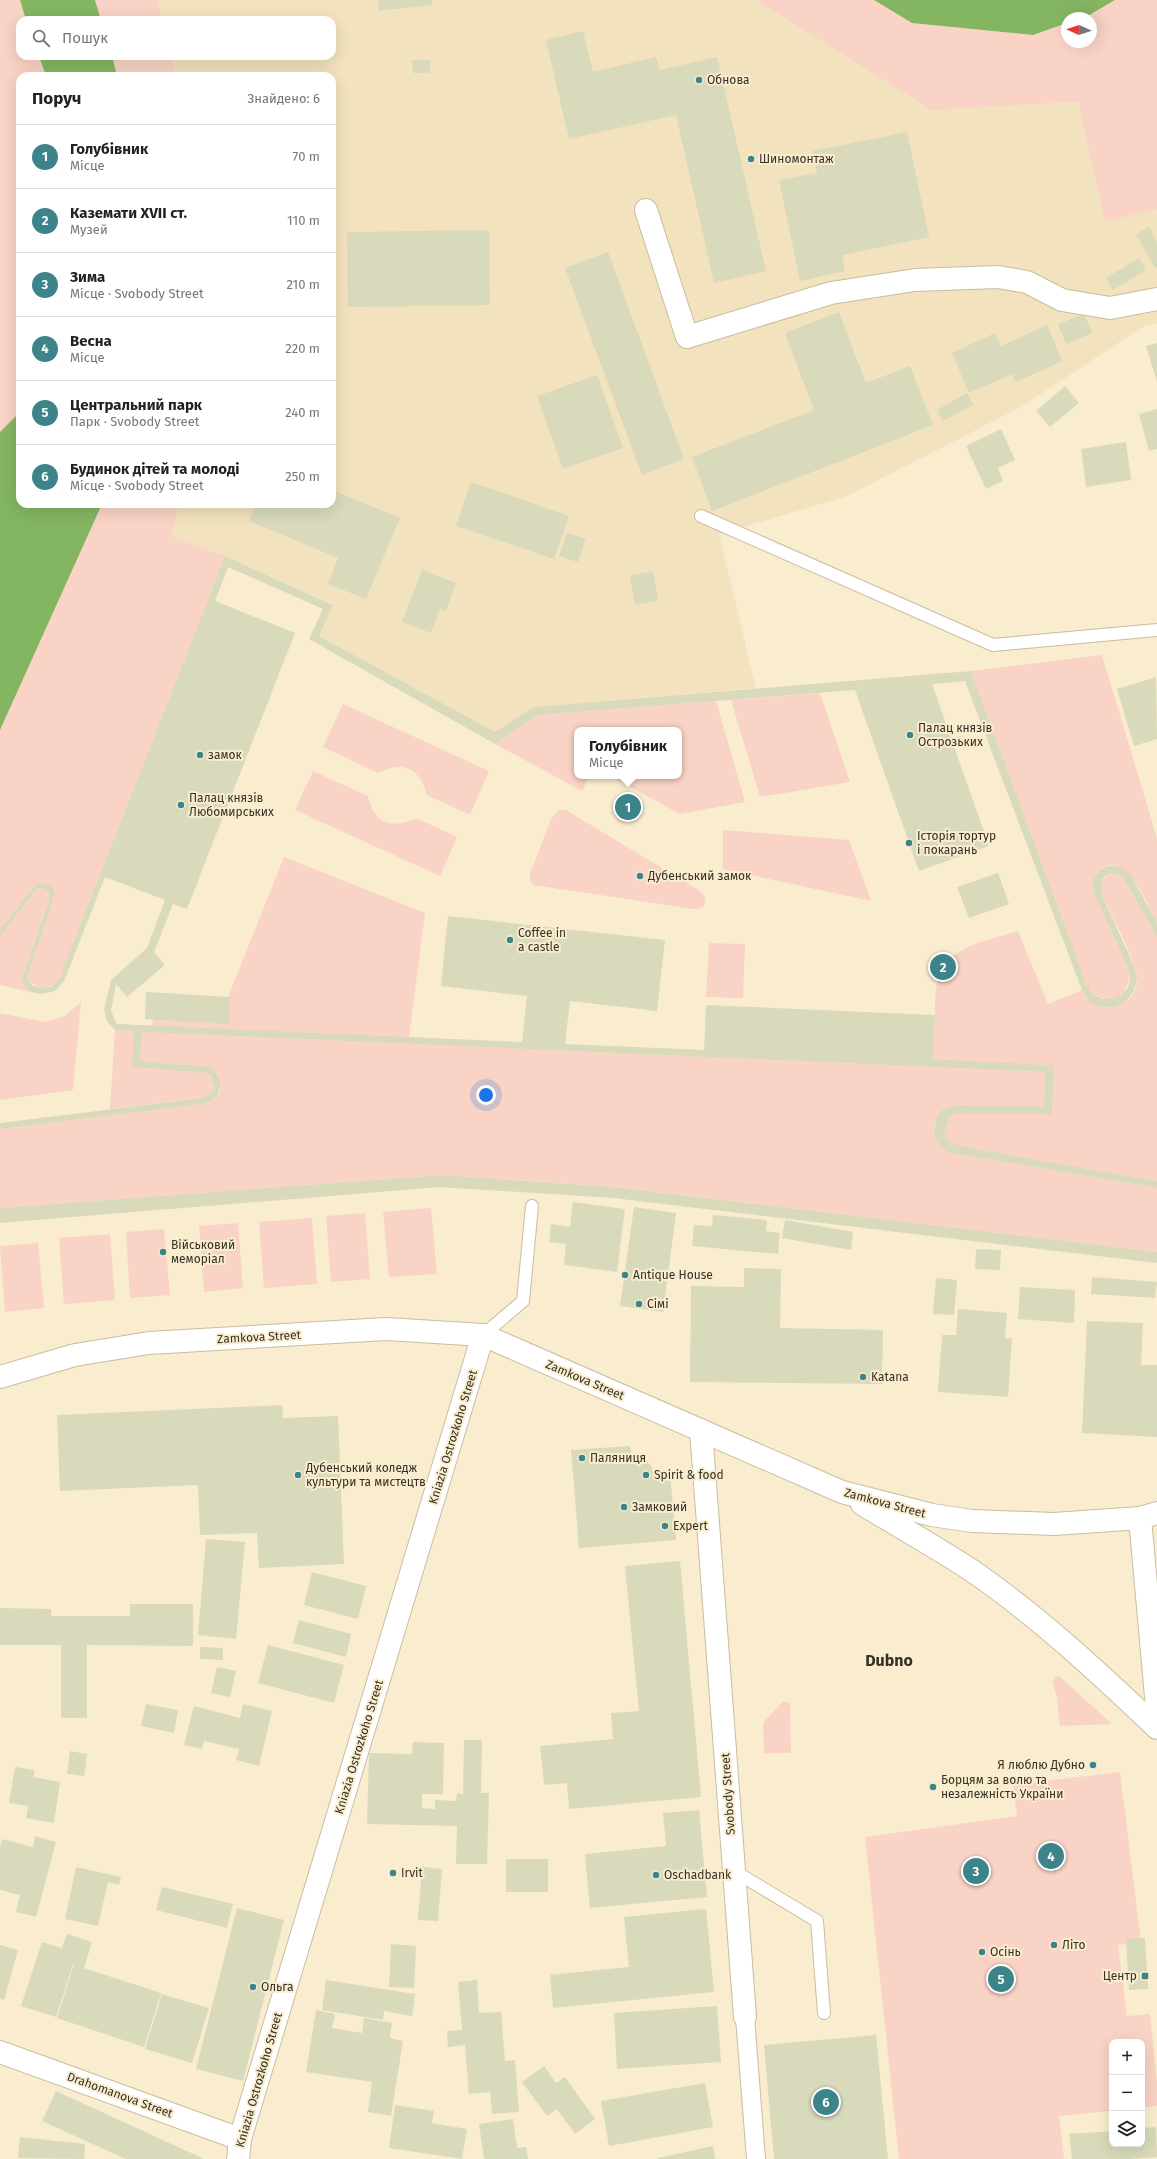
<!DOCTYPE html>
<html lang="uk">
<meta charset="utf-8">
<style>
:root{--surface:#fff;--page:#f6f6f6;--text:#222;--muted:#767676;--line:#e0e0e0;--accent:#3c848a}
body{margin:0;font-family:"Fira Sans",sans-serif;background:var(--page);color:var(--text)}
.controls{position:absolute;right:12px;bottom:12px;display:grid;overflow:hidden;border-radius:8px;box-shadow:0 4px 16px #0002}
.controls button{width:36px;height:36px;display:grid;place-items:center;padding:0;border:0;border-bottom:1px solid var(--line);background:var(--surface);color:var(--text);font:20px sans-serif}
.compass{position:absolute;left:1061px;top:12px;width:36px;height:36px;border-radius:50%;background:var(--surface);box-shadow:0 4px 16px #0002;rotate:273deg}
.you{position:absolute;left:486px;top:1095px;width:14px;height:14px;margin:-10px;border:3px solid #fff;border-radius:50%;background:#1a73e8;box-shadow:0 0 0 6px #1a73e833}
.badge{display:grid;place-items:center;width:26px;height:26px;border-radius:50%;background:var(--accent);color:#fff;font-size:13px;font-weight:700}
.pin{position:absolute;translate:-50% -50%;border:2px solid #fff;box-shadow:0 1px 4px #0006}
.popup{position:absolute;left:574px;top:727px;width:108px;height:52px;box-sizing:border-box;display:grid;place-content:center;border-radius:8px;background:var(--surface);filter:drop-shadow(0 1px 3px #0005);font-size:13px;white-space:nowrap;color:var(--muted)}
.popup b{font-size:15px;color:var(--text)}
.popup::after{content:'';position:absolute;left:50%;top:100%;margin-left:-8px;border:8px solid transparent;border-top-color:var(--surface)}
.list{margin:0;padding:0;list-style:none}
h2{display:flex;justify-content:space-between;align-items:center;height:52px;margin:0;padding:0 16px;font-size:17px}
h2 small{font-size:13px;font-weight:400;color:var(--muted)}
.list li{display:grid;grid-template-columns:26px 1fr auto;gap:12px;align-items:center;box-sizing:border-box;height:64px;padding:0 16px;border-top:1px solid var(--line)}
.list b{display:block;font-size:15px;white-space:nowrap}
.list p{margin:0;font-size:13px;white-space:nowrap;color:var(--muted)}
.list em{font-size:13px;font-style:normal;color:var(--muted)}
.icon{flex:none;width:22px;height:22px;fill:none;stroke:currentColor;stroke-width:2;stroke-linecap:round;stroke-linejoin:round}
.map{position:relative;flex:none;width:1157px;height:2159px;overflow:hidden}
.search{position:absolute;background:var(--surface);box-shadow:0 4px 16px #0002;left:16px;top:16px;width:320px;height:44px;display:flex;align-items:center;gap:10px;box-sizing:border-box;padding:0 14px;border-radius:12px;color:var(--muted);font-size:15px}
.panel{position:absolute;background:var(--surface);box-shadow:0 4px 16px #0002;left:16px;top:72px;width:320px;height:436px;border-radius:12px}
.map>svg:first-child{display:block}
</style>
<div class="map">
<svg width="1157" height="2159" viewBox="0 0 1157 2159">
<rect width="100%" height="100%" fill="#faedcf"/>
<path fill="#f2e2bd" d="M158 0H756L931 110 1078 102 1105 222 1157 209V323L1144 326 1021 407 845 497 719 534 756 688 534 707 495 732 319 636 333 604 225 556 171 536 179 504H332V76H175L171 56H332V20H162Z"/>
<g fill="#f9d3c5">
<path d="M0 0H20L26 20H20V56H39L46 76H20V453L0 472Z"/>
<path d="M95 0H158L162 20H101Z"/>
<path d="M756 0H874L912 23 1033 35 1067 23V42H1091V18H1083L1115 0H1157V209L1105 222 1078 102 931 110Z"/>
<path d="M112 56H171L175 76H117Z"/>
<path d="M88 504H179L171 536 225 556 59 979C47 991 39 991 27 978L53 901C56 888 48 881 35 885L0 930V598Z"/>
<path d="M1102 655 1157 838V923C1148 906 1126 848 1100 870 1092 877 1092 887 1095 896L1128 968C1134 998 1105 1011 1087 986L971 671Z"/>
<path d="M820 693 850 782 760 797 731 700Z"/>
<path d="M716 701 745 802 680 814 610 776H679V730H577V776H590L582 791 495 744 538 715Z"/>
<path d="M343 704 489 771 470 815 427 795C420 768 403 760 378 773L323 747Z"/>
<path d="M313 771 368 796C374 823 391 830 416 818L457 837 440 876 295 810Z"/>
<path d="M559 810H565L571 813 700 891C710 899 705 910 693 909L533 885 530 880V874L551 819Z"/>
<path d="M723 830 849 840 871 901 723 869Z"/>
<path d="M284 857 425 913 409 1037 152 1026 156 997H228Z"/>
<path d="M1110 873 1122 876 1157 937V1181L954 1145 948 1141 944 1129 950 1118 955 1114H1052L1054 1065 933 1059C933 1045 935 1031 935 1016 935 986 935 961 968 947 983 940 1001 936 1018 931L1048 1004 1082 990C1084 994 1086 1000 1090 1002 1108 1015 1139 1002 1137 978 1136 960 1110 912 1101 893V881Z"/>
<path d="M41 888 49 891 50 896 21 981 30 992 0 985V936L37 889Z"/>
<path d="M709 943 745 944 743 998 706 997Z"/>
<path d="M81 1002 73 1090 0 1100V1013L44 1022 65 1016Z"/>
<path d="M115 1030 134 1031 133 1067 207 1073C213 1078 215 1085 212 1092L202 1098 110 1109Z"/>
<path d="M142 1032 1045 1072 1044 1106 959 1105C926 1109 925 1146 957 1154L1157 1188V1252L615 1187 441 1175 0 1208V1129L202 1104C227 1097 223 1083 209 1067L140 1061Z"/>
<path d="M431 1208 437 1274 389 1277 383 1212Z"/>
<path d="M365 1213 370 1279 331 1282 326 1216Z"/>
<path d="M312 1218 317 1284 264 1288 259 1222Z"/>
<path d="M238 1223 243 1288 204 1292 199 1226Z"/>
<path d="M164 1229 170 1295 130 1298 126 1232Z"/>
<path d="M110 1234 115 1300 64 1304 59 1238Z"/>
<path d="M38 1243 44 1308 5 1312 0 1246Z"/>
<path d="M1056 1676H1059L1112 1724 1060 1726 1057 1697 1052 1682Z"/>
<path d="M783 1701 790 1703 791 1753H764L763 1723Z"/>
<path d="M1120 1772 1141 1942 1118 1945 1127 2016 1150 2014 1157 2083V2106L1142 2108V2042H1112V2111L1059 2116 1064 2159H899L865 1837 1017 1816 1013 1785Z"/>
</g>
<g fill="#84b661">
<path d="M20 0H95L101 20H26Z"/>
<path d="M874 0H1115L1086 17 1067 18V23L1033 35 912 23Z"/>
<path d="M39 56H112L117 76H46Z"/>
<path d="M20 412V504H102L0 730V432Z"/>
</g>
<g fill="#d8dabb">
<path d="M378 0H432V5L379 11Z"/>
<path d="M583 31 593 72 656 57 660 70 717 57 766 271 714 283 676 115 569 139 546 40Z"/>
<path d="M412 60H430V73H413Z"/>
<path d="M907 132 929 237 842 255 845 271 800 281 779 180 817 173 813 151Z"/>
<path d="M1149 227 1157 242V267L1155 268 1136 234Z"/>
<path d="M489 230 490 305 348 307 347 232Z"/>
<path d="M608 252 684 459 642 475 565 268Z"/>
<path d="M1139 258 1146 270 1113 290 1106 278Z"/>
<path d="M839 312 866 383 910 366 933 425 712 511 692 457 814 410 785 333Z"/>
<path d="M1084 314 1092 333 1066 344 1058 324Z"/>
<path d="M1047 325 1062 361 1016 382 1012 374 969 393 952 353 995 333 1001 346Z"/>
<path d="M1157 343V382L1146 346Z"/>
<path d="M597 375 623 448 563 469 537 396Z"/>
<path d="M1065 386 1079 403 1050 427 1036 411Z"/>
<path d="M967 393 973 405 943 421 937 410Z"/>
<path d="M1157 409V449L1149 451 1139 414Z"/>
<path d="M1001 429 1015 460 998 468 1003 481 986 489 966 446Z"/>
<path d="M1126 442 1131 480 1086 487 1081 449Z"/>
<path d="M471 482 569 516 554 559 456 526Z"/>
<path d="M332 490 400 518 366 599 328 584 338 558 249 521 256 504H332Z"/>
<path d="M567 533 586 539 578 562 559 556Z"/>
<path d="M225 556 333 605 319 636 495 732 534 707 971 671 1087 986 1093 994 1102 999H1112L1121 995 1128 988 1130 978 1128 968 1095 896 1092 887 1094 878 1100 870 1108 866H1117L1126 870 1132 877 1157 923V937L1122 876 1110 873 1105 876 1101 881V893L1134 966 1137 979 1134 991 1126 1001 1115 1007H1100L1089 1002 1082 990 965 681 932 684 989 846 919 871 855 690 538 715 495 744 309 639 323 609 228 567 215 601 295 633 187 909 173 904 158 942 154 952 165 965 127 997 116 984 111 1011 117 1024 522 1042 527 996 441 986 448 916 665 940 657 1011 570 1001 565 1044 704 1050 706 1005 935 1015 933 1059 1054 1065 1052 1114H955L950 1118 944 1129 948 1141 960 1146 1157 1181V1188L957 1154 948 1152 940 1146 935 1138 934 1128 936 1119 941 1111 950 1106 959 1105 1044 1106 1045 1072 142 1032 140 1061 209 1067 216 1072 220 1080V1088L217 1096 210 1101 202 1104 0 1129V1123L202 1098 212 1092 214 1087 211 1076 207 1073 132 1067 134 1031 115 1030 107 1021 104 1010 111 980 147 948 165 900 105 877 64 981 55 991 42 994 30 992 21 981 49 900V891L41 888 37 889 0 936V930L35 885 41 883 48 884 53 888 55 894 53 901 27 978 33 986 43 988 52 986 59 979Z"/>
<path d="M422 570 456 583 446 611 440 609 431 633 402 622Z"/>
<path d="M653 571 658 601 635 605 630 575Z"/>
<path d="M1156 677 1157 739 1134 746 1117 689Z"/>
<path d="M623 793 642 804 633 821 614 810Z"/>
<path d="M998 873 1009 904 969 918 957 887Z"/>
<path d="M146 992 230 997 229 1024 145 1019Z"/>
<path d="M441 1175 614 1187 1157 1252V1263L613 1198 439 1187 0 1223V1208Z"/>
<path d="M573 1202 625 1209 617 1272 564 1265 566 1244 549 1242 551 1224 570 1227Z"/>
<path d="M634 1207 676 1213 663 1312 620 1306Z"/>
<path d="M713 1215 767 1220 766 1231 780 1233 778 1254 692 1246 694 1225 712 1226Z"/>
<path d="M785 1220 853 1232 851 1250 782 1238Z"/>
<path d="M976 1249 1001 1250 1000 1270 975 1269Z"/>
<path d="M744 1268 781 1269 780 1328 883 1330 882 1384 690 1382 691 1286 744 1287Z"/>
<path d="M1092 1277 1157 1282 1155 1298 1091 1294Z"/>
<path d="M936 1278 957 1280 954 1315 933 1314Z"/>
<path d="M1020 1287 1075 1290 1074 1323 1018 1319Z"/>
<path d="M958 1309 1007 1313 1005 1338H1012L1008 1397 938 1392 942 1335H956Z"/>
<path d="M1087 1321 1143 1323 1141 1365H1157V1437L1082 1433Z"/>
<path d="M282 1405 283 1418 338 1416 344 1564 259 1568 257 1533 200 1535 198 1485 60 1491 57 1415Z"/>
<path d="M630 1446 632 1458 646 1461 651 1465 654 1475 670 1473 676 1540 579 1548 571 1450Z"/>
<path d="M206 1539 245 1542 236 1639 198 1635Z"/>
<path d="M680 1561 701 1797 569 1809 567 1783 544 1785 540 1746 613 1739 611 1713 639 1711 625 1566Z"/>
<path d="M312 1572 366 1586 358 1619 304 1605Z"/>
<path d="M130 1604H193V1646L87 1645V1718H61V1645H0V1608L51 1609V1616H130Z"/>
<path d="M299 1620 351 1634 346 1657 293 1643Z"/>
<path d="M268 1645 344 1665 334 1703 258 1683Z"/>
<path d="M200 1647 223 1648V1660L200 1659Z"/>
<path d="M217 1667 236 1671 230 1697 211 1693Z"/>
<path d="M146 1704 178 1710 174 1733 141 1726Z"/>
<path d="M243 1704 272 1711 259 1766 236 1760 239 1749 204 1741 202 1749 184 1745 194 1706 240 1718Z"/>
<path d="M464 1740H482L481 1793H489L487 1864H456L457 1826 367 1824 369 1753 412 1754 413 1742 444 1743 443 1794H422V1808L435 1809V1800L456 1801 457 1793 463 1794Z"/>
<path d="M70 1751 87 1754 84 1776 67 1774Z"/>
<path d="M15 1767 35 1770 33 1777 60 1782 54 1823 26 1818 28 1806 9 1803Z"/>
<path d="M699 1810 707 1897 590 1908 585 1854 666 1846 663 1813Z"/>
<path d="M35 1836 56 1842 36 1917 16 1912 20 1895 0 1890V1848L2 1839 33 1847Z"/>
<rect x="506" y="1859" width="42" height="33"/>
<path d="M76 1867 121 1877 119 1885 108 1882 98 1926 65 1919Z"/>
<path d="M422 1867 442 1869 438 1921 418 1920Z"/>
<path d="M162 1887 233 1904 227 1928 156 1910Z"/>
<path d="M237 1908 284 1920 243 2081 196 2069Z"/>
<path d="M706 1909 714 1992 553 2008 550 1975 629 1967 624 1917Z"/>
<path d="M67 1934 92 1942 84 1968 161 1993 144 2047 57 2018 74 1964H73L56 2017 21 2006 42 1942 62 1948Z"/>
<path d="M1145 1938 1148 1989 1129 1990 1126 1939Z"/>
<path d="M391 1944 416 1946 414 1988 389 1987Z"/>
<path d="M0 1945 18 1950 4 2000 0 1999Z"/>
<path d="M326 1980 415 1994 412 2016 384 2011 383 2020 322 2010Z"/>
<path d="M477 1980 479 2013 501 2012 505 2061 515 2060 519 2112 492 2114 490 2092 469 2094 465 2045 448 2047 447 2031 462 2030 458 1982Z"/>
<path d="M162 1994 209 2008 192 2063 145 2049Z"/>
<path d="M717 2006 721 2062 617 2069 614 2013Z"/>
<path d="M316 2010 335 2014 332 2028 362 2033 364 2018 392 2023 390 2038 403 2041 391 2116 368 2112 372 2082 306 2072Z"/>
<path d="M876 2035 888 2159H774L764 2045Z"/>
<path d="M544 2066 556 2083 565 2077 595 2119 575 2134 557 2109 547 2116 522 2082Z"/>
<path d="M705 2083 713 2127 609 2146 601 2101Z"/>
<path d="M56 2091 202 2158V2159H126L42 2121Z"/>
<path d="M395 2105 434 2111 432 2123 467 2129 462 2159 389 2148Z"/>
<path d="M513 2119 517 2148 526 2147 528 2159H484L479 2124Z"/>
<path d="M1156 2127 1157 2157 1129 2159H1072L1069 2134 1112 2131V2144H1142V2128Z"/>
<path d="M20 2137 85 2144 84 2159 18 2158Z"/>
<path d="M713 2146 715 2159H658V2158Z"/>
</g>
<g fill="none" stroke-linecap="round" stroke-linejoin="round">
<g stroke="#c9bda0" stroke-width="14">
<g id="service">
<path d="M701 516 993 645 1157 630"/>
<path d="M483 1335 523 1301 532 1206"/>
<path d="M734 1871 817 1921 824 2013"/>
</g>
</g>
<g stroke="#c9bda0" stroke-width="20">
<path id="pedestrian" d="M745 2017 756 2159"/>
</g>
<g stroke="#c9bda0" stroke-width="24">
<g id="minor">
<path d="M646 210 687 337 831 293 915 280 998 277 1027 282 1062 300 1110 308 1157 299"/>
<path d="M701 1430 745 2017"/>
<path d="M0 2052 240 2139"/>
<path d="M238 2159 240 2139 483 1335"/>
</g>
</g>
<g stroke="#c9bda0" stroke-width="24">
<g id="secondary">
<path d="M0 1377 75 1355 149 1343 386 1329 483 1335 842 1492 932 1515 972 1521 1054 1524 1140 1518 1157 1513"/>
<path d="M862 1504C898 1526 936 1547 971 1570 1038 1616 1098 1672 1157 1728"/>
<path d="M1140 1518 1157 1708"/>
</g>
</g>
<use href="#service" stroke="#fff" stroke-width="12"/>
<use href="#pedestrian" stroke="#fff" stroke-width="18"/>
<use href="#minor" stroke="#fff" stroke-width="22"/>
<use href="#secondary" stroke="#fff" stroke-width="22"/>
</g>
<g fill="#3c848a" stroke="#faedcf" stroke-width="1.5">
<circle cx="699" cy="80" r="4"/>
<circle cx="751" cy="159" r="4"/>
<circle cx="910" cy="735" r="4"/>
<circle cx="200" cy="755" r="4"/>
<circle cx="181" cy="805" r="4"/>
<circle cx="909" cy="843" r="4"/>
<circle cx="640" cy="876" r="4"/>
<circle cx="510" cy="940" r="4"/>
<circle cx="163" cy="1252" r="4"/>
<circle cx="625" cy="1275" r="4"/>
<circle cx="639" cy="1304" r="4"/>
<circle cx="863" cy="1377" r="4"/>
<circle cx="582" cy="1458" r="4"/>
<circle cx="298" cy="1475" r="4"/>
<circle cx="646" cy="1475" r="4"/>
<circle cx="624" cy="1507" r="4"/>
<circle cx="665" cy="1526" r="4"/>
<circle cx="1093" cy="1765" r="4"/>
<circle cx="933" cy="1787" r="4"/>
<circle cx="393" cy="1873" r="4"/>
<circle cx="656" cy="1875" r="4"/>
<circle cx="1054" cy="1945" r="4"/>
<circle cx="982" cy="1952" r="4"/>
<rect x="1141" y="1972" width="8" height="8" rx="2"/>
<circle cx="253" cy="1987" r="4"/>
</g>
<g text-anchor="middle" dominant-baseline="central" stroke-width="4" stroke-linejoin="round" paint-order="stroke">
<g font-size="12" fill="#363126" stroke="#faedcf" text-anchor="start">
<text x="707" y="80">Обнова</text>
<text x="759" y="159">Шиномонтаж</text>
<text x="918" y="728">Палац князів<tspan x="918" dy="14">Острозьких</tspan></text>
<text x="208" y="755">замок</text>
<text x="189" y="798">Палац князів<tspan x="189" dy="14">Любомирських</tspan></text>
<text x="917" y="836">Історія тортур<tspan x="917" dy="14">і покарань</tspan></text>
<text x="648" y="876">Дубенський замок</text>
<text x="518" y="933">Coffee in<tspan x="518" dy="14">a castle</tspan></text>
<text x="171" y="1245">Військовий<tspan x="171" dy="14">меморіал</tspan></text>
<text x="633" y="1275">Antique House</text>
<text x="647" y="1304">Сімі</text>
<text x="871" y="1377">Katana</text>
<text x="590" y="1458">Паляниця</text>
<text x="306" y="1468">Дубенський коледж<tspan x="306" dy="14">культури та мистецтв</tspan></text>
<text x="654" y="1475">Spirit &amp; food</text>
<text x="632" y="1507">Замковий</text>
<text x="673" y="1526">Expert</text>
<text x="1085" y="1765" text-anchor="end">Я люблю Дубно</text>
<text x="941" y="1780">Борцям за волю та<tspan x="941" dy="14">незалежність України</tspan></text>
<text x="401" y="1873">Irvit</text>
<text x="664" y="1875">Oschadbank</text>
<text x="1062" y="1945">Літо</text>
<text x="990" y="1952">Осінь</text>
<text x="1137" y="1976" text-anchor="end">Центр</text>
<text x="261" y="1987">Ольга</text>
</g>
<g font-size="12" fill="#363126" stroke="#faedcf">
<text transform="translate(259 1337) rotate(-3)">Zamkova Street</text>
<text transform="translate(585 1380) rotate(23)">Zamkova Street</text>
<text transform="translate(453 1437) rotate(-73)">Kniazia Ostrozkoho Street</text>
<text transform="translate(885 1503) rotate(15)">Zamkova Street</text>
<text transform="translate(359 1747) rotate(-73)">Kniazia Ostrozkoho Street</text>
<text transform="translate(728 1794) rotate(-94)">Svobody Street</text>
<text transform="translate(259 2080) rotate(-74)">Kniazia Ostrozkoho Street</text>
<text transform="translate(120 2095) rotate(20)">Drahomanova Street</text>
</g>
<g font-size="16" font-weight="bold" fill="#363126" stroke="#faedcf">
<text x="889" y="1660">Dubno</text>
</g>
</g>
</svg>
<div class="controls">
<button>+</button>
<button>−</button>
<button><svg class="icon" aria-label="layers" viewBox="0 0 24 24"><path d="M12 4l9 5-9 5-9-5zM3 14l9 5 9-5"/></svg></button>
</div>
<svg class="compass" viewBox="-18 -18 36 36"><path d="M0-13l5 13h-10z" fill="#e53935"/><path d="M0 13l5-13h-10z" fill="#767676"/></svg>
<div class="you"></div>
<div class="pin badge" style="left:628px;top:807px">1</div>
<div class="popup"><b>Голубівник</b>Місце</div>
<div class="pin badge" style="left:943px;top:967px">2</div>
<div class="pin badge" style="left:976px;top:1871px">3</div>
<div class="pin badge" style="left:1051px;top:1856px">4</div>
<div class="pin badge" style="left:1001px;top:1979px">5</div>
<div class="pin badge" style="left:826px;top:2102px">6</div>
<div class="search"><svg class="icon" aria-label="search" viewBox="0 0 24 24"><circle cx="10" cy="10" r="6"/><path d="M15 15l6 6"/></svg>Пошук</div>
<section class="panel">
<h2>Поруч<small>Знайдено: 6</small></h2>
<ul class="list">
<li><span class="badge">1</span><div><b>Голубівник</b><p>Місце</p></div><em>70 m</em></li>
<li><span class="badge">2</span><div><b>Каземати XVII ст.</b><p>Музей</p></div><em>110 m</em></li>
<li><span class="badge">3</span><div><b>Зима</b><p>Місце · Svobody Street</p></div><em>210 m</em></li>
<li><span class="badge">4</span><div><b>Весна</b><p>Місце</p></div><em>220 m</em></li>
<li><span class="badge">5</span><div><b>Центральний парк</b><p>Парк · Svobody Street</p></div><em>240 m</em></li>
<li><span class="badge">6</span><div><b>Будинок дітей та молоді</b><p>Місце · Svobody Street</p></div><em>250 m</em></li>
</ul>
</section>
</div>
